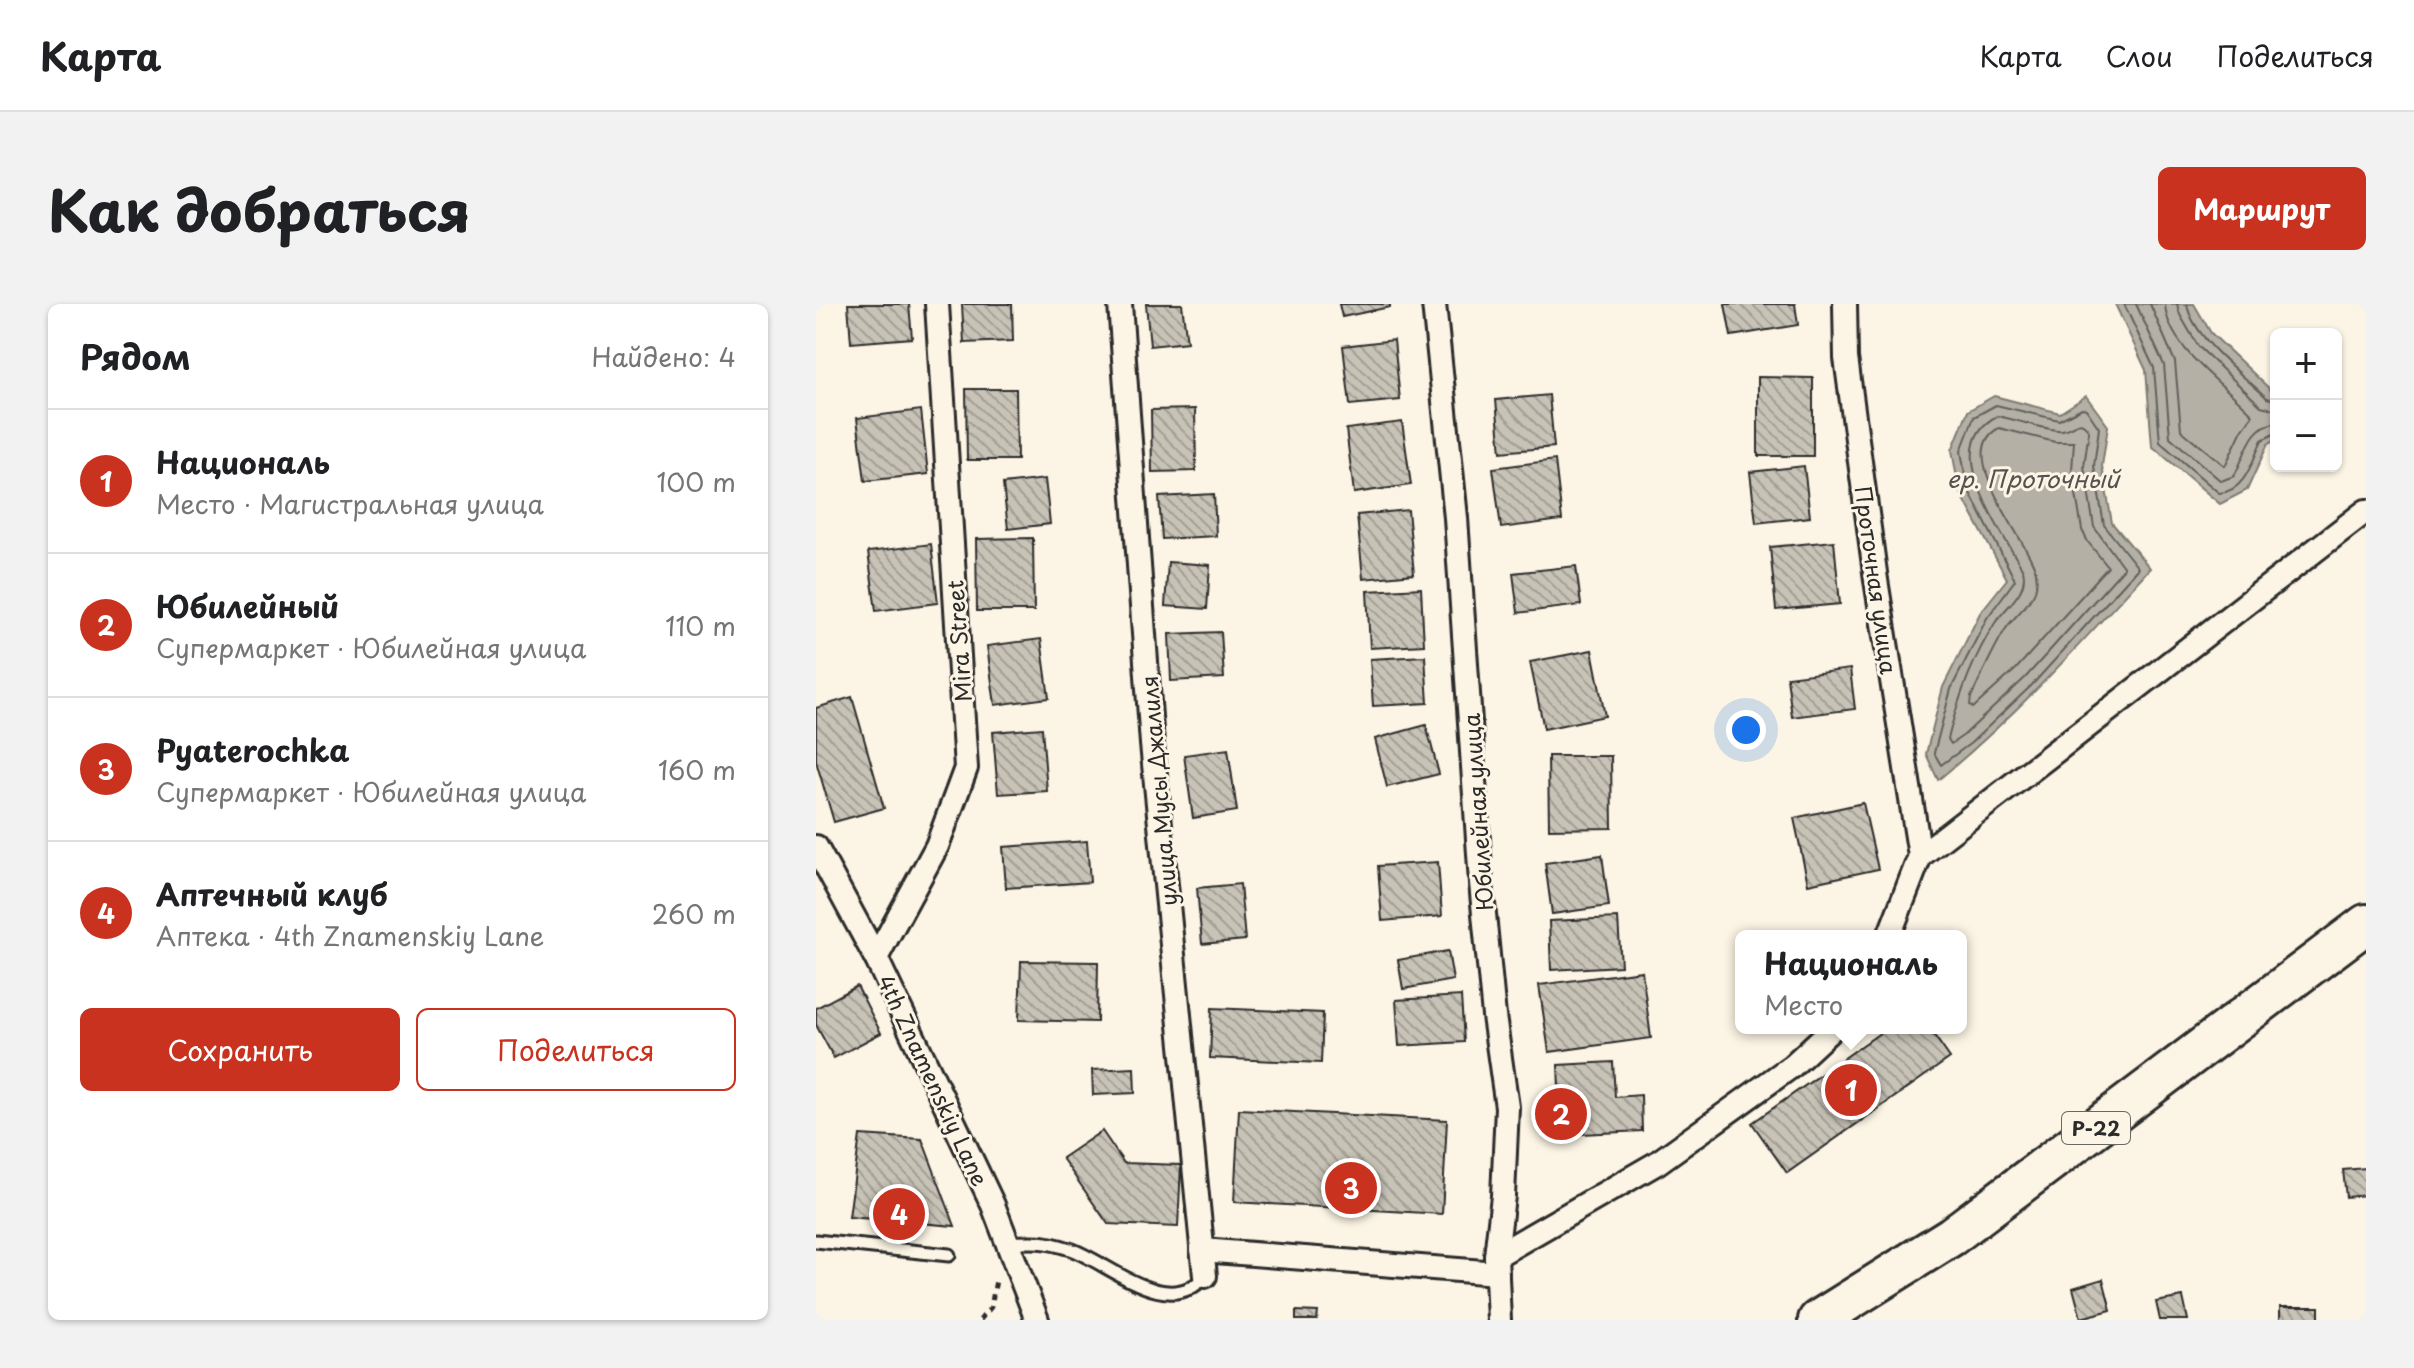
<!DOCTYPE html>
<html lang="ru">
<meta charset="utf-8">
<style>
:root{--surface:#fff;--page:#f2f2f2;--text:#202124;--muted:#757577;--line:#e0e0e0;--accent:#c8321e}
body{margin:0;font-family:"Playpen Sans",sans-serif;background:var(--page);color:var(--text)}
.controls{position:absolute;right:24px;top:24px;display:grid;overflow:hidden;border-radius:12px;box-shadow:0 2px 6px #0004}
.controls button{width:72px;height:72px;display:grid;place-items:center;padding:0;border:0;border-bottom:2px solid var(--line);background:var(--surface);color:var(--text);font:40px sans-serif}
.you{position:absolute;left:930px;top:426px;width:28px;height:28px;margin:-20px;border:6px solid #fff;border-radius:50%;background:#1a73e8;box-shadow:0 0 0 12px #1a73e833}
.badge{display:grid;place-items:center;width:52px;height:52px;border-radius:50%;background:var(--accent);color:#fff;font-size:26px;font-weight:700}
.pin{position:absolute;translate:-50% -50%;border:4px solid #fff;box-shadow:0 2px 8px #0006}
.popup{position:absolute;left:919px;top:626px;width:232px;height:104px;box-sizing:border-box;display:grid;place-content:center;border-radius:12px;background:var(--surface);filter:drop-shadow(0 2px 6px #0005);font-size:26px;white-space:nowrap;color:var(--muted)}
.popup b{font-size:30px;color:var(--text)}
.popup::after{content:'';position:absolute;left:50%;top:100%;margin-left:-16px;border:16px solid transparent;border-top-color:var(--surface)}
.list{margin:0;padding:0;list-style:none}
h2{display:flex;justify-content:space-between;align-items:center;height:104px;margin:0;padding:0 32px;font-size:34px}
h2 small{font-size:26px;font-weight:400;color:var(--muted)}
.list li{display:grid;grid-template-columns:52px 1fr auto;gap:24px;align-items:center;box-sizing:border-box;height:144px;padding:0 32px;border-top:2px solid var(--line)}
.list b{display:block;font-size:30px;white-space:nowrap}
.list p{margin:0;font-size:26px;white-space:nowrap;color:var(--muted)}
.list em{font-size:26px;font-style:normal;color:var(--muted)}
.actions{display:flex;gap:16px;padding:24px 32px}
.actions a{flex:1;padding:18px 0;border:2px solid var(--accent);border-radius:12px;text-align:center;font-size:28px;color:var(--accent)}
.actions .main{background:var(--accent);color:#fff}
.map{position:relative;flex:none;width:1550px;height:1016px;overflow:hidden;border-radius:12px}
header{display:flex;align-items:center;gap:48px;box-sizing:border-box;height:112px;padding:0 40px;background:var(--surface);border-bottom:2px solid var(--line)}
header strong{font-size:38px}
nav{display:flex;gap:44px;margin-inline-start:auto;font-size:28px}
.intro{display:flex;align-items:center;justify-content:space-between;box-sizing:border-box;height:192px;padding:0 48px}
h1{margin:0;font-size:56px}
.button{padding:20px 36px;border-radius:12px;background:var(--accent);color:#fff;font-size:28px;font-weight:700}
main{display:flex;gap:48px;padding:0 48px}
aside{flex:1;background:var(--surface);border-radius:12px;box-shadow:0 2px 6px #0004}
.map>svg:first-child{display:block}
</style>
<header>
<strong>Карта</strong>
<nav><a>Карта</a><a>Слои</a><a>Поделиться</a></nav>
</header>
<div class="intro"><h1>Как добраться</h1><a class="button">Маршрут</a></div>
<main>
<aside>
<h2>Рядом<small>Найдено: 4</small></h2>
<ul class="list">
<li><span class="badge">1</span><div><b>Националь</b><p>Место · Магистральная улица</p></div><em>100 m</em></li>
<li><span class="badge">2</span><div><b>Юбилейный</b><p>Супермаркет · Юбилейная улица</p></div><em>110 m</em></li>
<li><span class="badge">3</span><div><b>Pyaterochka</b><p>Супермаркет · Юбилейная улица</p></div><em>160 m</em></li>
<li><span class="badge">4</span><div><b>Аптечный клуб</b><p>Аптека · 4th Znamenskiy Lane</p></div><em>260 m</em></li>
</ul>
<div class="actions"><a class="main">Сохранить</a><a>Поделиться</a></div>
</aside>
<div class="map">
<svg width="1550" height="1016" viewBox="0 0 1550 1016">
<defs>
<pattern id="building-back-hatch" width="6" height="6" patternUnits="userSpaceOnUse" patternTransform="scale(2)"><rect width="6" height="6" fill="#c8c3b7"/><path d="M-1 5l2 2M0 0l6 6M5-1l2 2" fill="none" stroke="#a39f95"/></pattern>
</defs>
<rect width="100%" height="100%" fill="#fcf5e5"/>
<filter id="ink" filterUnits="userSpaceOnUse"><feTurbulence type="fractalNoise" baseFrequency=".0125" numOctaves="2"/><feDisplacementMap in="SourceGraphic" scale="16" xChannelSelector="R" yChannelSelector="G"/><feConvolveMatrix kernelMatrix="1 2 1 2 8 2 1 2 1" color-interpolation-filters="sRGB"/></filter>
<g filter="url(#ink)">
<g fill="#b4b0a5" stroke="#7d7b74" stroke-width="2">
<path d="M1299 0H1378L1395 29 1460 91V136L1452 140 1431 186 1404 200 1336 142 1330 66Z"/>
<path d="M1178 92 1244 109 1270 92 1292 122 1286 162 1296 219 1334 264C1266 338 1200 412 1122 476L1110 450 1127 383 1164 309 1191 275 1143 186 1136 146 1152 107Z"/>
</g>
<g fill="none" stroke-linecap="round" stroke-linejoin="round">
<g stroke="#62605c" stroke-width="2">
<path d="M1308 0 1338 64 1344 138 1403 189C1430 187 1436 157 1446 136L1460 129"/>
<path d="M1320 0 1348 61 1354 133 1405 177 1418 172C1430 152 1433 121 1460 119"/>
<path d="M1334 0 1359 58 1365 126 1409 162 1426 126 1437 111C1410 81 1351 44 1349 0"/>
<path d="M1361 0 1364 11 1382 42 1445 102 1460 106"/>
<path d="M1371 0C1376 33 1428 72 1451 94L1460 96"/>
<path d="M1180 101 1243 116 1266 104 1270 105 1283 124 1278 162 1288 221 1322 264 1216 381 1155 439 1125 461 1118 449 1135 385 1171 314 1199 276 1151 183 1145 147 1158 113Z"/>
<path d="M1181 112C1196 114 1234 128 1246 126 1260 124 1263 111 1273 127L1268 162 1278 223 1308 264 1209 374 1148 431 1135 440 1132 435C1142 395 1156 355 1179 319 1190 302 1213 288 1207 266 1186 227 1122 142 1181 112Z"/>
<path d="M1183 124 1239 138H1258L1256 166 1266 226 1272 238 1292 263 1200 365 1157 404 1154 401 1155 393C1166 371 1176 347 1189 326 1197 313 1213 302 1219 287 1221 281 1221 274 1220 268 1213 237 1135 149 1183 124Z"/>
</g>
</g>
<g fill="url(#building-back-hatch)" stroke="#2b2b2b" stroke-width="2">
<path d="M32 0H93L96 34 35 39Z"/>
<path d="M146 0H196L197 37 148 39Z"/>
<path d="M330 0H366L371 38 334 42Z"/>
<path d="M523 0H574V3L526 13Z"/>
<path d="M909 0H979L982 21 915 32Z"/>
<path d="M578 36 584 96 534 101 527 42Z"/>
<path d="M942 73 997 74V152H942Z"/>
<path d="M150 85H200L201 156H151Z"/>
<path d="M733 91 738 143 685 148 680 96Z"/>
<path d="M379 105 380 167 336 168 335 106Z"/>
<path d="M105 106 112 170 49 177 41 114Z"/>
<path d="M586 118 595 181 538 189 530 125Z"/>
<path d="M739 156 746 216 685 224 677 164Z"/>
<path d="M988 162 994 213 940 219 934 168Z"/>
<path d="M229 175 234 220 192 225 187 180Z"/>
<path d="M398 190 400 232 346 235 343 193Z"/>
<path d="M592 206 598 270 547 275 541 211Z"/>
<path d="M217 234 218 307H161L160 235Z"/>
<path d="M1018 237 1024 300 960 306 954 243Z"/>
<path d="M115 240 122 299 60 307 52 248Z"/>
<path d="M352 258 394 261 391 305 349 302Z"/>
<path d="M760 262 765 301 702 309 697 269Z"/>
<path d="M605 284 608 341 554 344 551 287Z"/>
<path d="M405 328 408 374 355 377 353 330Z"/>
<path d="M225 335 233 394 179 401 171 342Z"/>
<path d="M776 346 789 412 728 425 714 358Z"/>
<path d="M609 352 612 399 557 402 554 355Z"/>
<path d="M1034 365 1039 405 976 413 971 373Z"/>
<path d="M36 393 68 504 18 518 0 457V404Z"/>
<path d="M610 421 623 470 571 483 559 435Z"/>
<path d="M226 424 231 487 182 490 177 428Z"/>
<path d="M412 445 421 507 377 514 368 451Z"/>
<path d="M732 452H795L796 524 733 525Z"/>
<path d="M1047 499 1062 565 992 580 978 514Z"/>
<path d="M271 537 274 578 190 584 187 543Z"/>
<path d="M786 551 793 602 736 610 729 559Z"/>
<path d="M622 558 626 612 566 617 562 562Z"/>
<path d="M424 580 429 636 386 640 381 584Z"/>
<path d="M802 614 805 662 735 666 733 617Z"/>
<path d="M632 647 637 676 587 685 582 656Z"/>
<path d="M205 657 282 658 281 718 203 716Z"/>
<path d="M826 667 835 734 733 748 723 681Z"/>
<path d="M41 682 65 729 18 754 0 721V704Z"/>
<path d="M645 692 648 738 583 742 580 696Z"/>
<path d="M396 704 507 709 505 759 394 754Z"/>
<path d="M1071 724H1113L1134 754 971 869 936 819Z"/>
<path d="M797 758 799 793 825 791 826 827 745 831 742 761Z"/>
<path d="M318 764 319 789 277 791 276 766Z"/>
<path d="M423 805 631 816 626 910 418 898Z"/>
<path d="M286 827 308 859 365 861 362 923 292 920 246 854Z"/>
<path d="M44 831 106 835 139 922 33 913Z"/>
<path d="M1550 864V891L1530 893 1527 866Z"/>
<path d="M1287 975 1295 1006 1265 1014 1257 984Z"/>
<path d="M1367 993 1372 1016H1344L1340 998Z"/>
<rect x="1464" y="1003" width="39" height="13"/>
<path d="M480 1007 502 1008 501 1016H480Z"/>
</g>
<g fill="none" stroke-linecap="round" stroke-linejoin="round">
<g stroke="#2b2b2b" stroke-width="17">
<g id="service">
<path d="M0 937 133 951"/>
<path d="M192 939C217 937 230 937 254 945 292 958 352 1016 389 972"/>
</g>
</g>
<g stroke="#2b2b2b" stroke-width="28">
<g id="minor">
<path d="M304 0 336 440 389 972"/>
<path d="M618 0 640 214 665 579 678 712 691 803 687 892 680 952 683 1016"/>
<path d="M1029 0 1030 54 1060 276 1104 552"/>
<path d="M0 543 60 654 177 901 221 1016"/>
<path d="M1073 632 1104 552 1550 207"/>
<path d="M60 654 121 542 150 464 121 0"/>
<path d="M386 946 681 969"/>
<path d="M680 952 841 859 976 762 1017 724"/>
</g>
</g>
<g stroke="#2b2b2b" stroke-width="44">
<path id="trunk" d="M1002 1016 1136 932 1550 620"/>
</g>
<path stroke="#2b2b2b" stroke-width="5" stroke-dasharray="6 6" stroke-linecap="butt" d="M164 1016 175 1003 180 976"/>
<use href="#service" stroke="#fcf5e5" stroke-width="11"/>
<use href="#minor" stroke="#fcf5e5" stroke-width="22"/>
<use href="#trunk" stroke="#fcf5e5" stroke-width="38"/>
</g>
</g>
<g text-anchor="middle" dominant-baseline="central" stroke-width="6" stroke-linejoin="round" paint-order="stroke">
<rect fill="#fcf5e5" stroke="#6a6863" stroke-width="2" x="1246" y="808" width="68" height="32" rx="6"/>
<g font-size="20" font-weight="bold" fill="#2b2b2b">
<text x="1280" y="824">Р-22</text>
</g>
<g font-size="22" fill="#2b2b2b" stroke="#fcf5e5">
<text transform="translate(1061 276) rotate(82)">Проточная улица</text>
<text transform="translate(142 337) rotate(-94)">Mira Street</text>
<text transform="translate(342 487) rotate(-95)">улица Мусы Джалиля</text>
<text transform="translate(661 508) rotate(-94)">Юбилейная улица</text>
<text transform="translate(118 776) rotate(65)">4th Znamenskiy Lane</text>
</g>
<g font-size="24" font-style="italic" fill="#545350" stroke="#fcf5e5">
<text x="1217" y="174">ер. Проточный</text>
</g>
</g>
</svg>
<div class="controls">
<button>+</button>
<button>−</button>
</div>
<div class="you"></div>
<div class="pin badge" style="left:1035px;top:786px">1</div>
<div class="popup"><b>Националь</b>Место</div>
<div class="pin badge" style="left:745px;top:810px">2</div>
<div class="pin badge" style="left:535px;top:884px">3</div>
<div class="pin badge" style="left:83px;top:910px">4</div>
</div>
</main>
